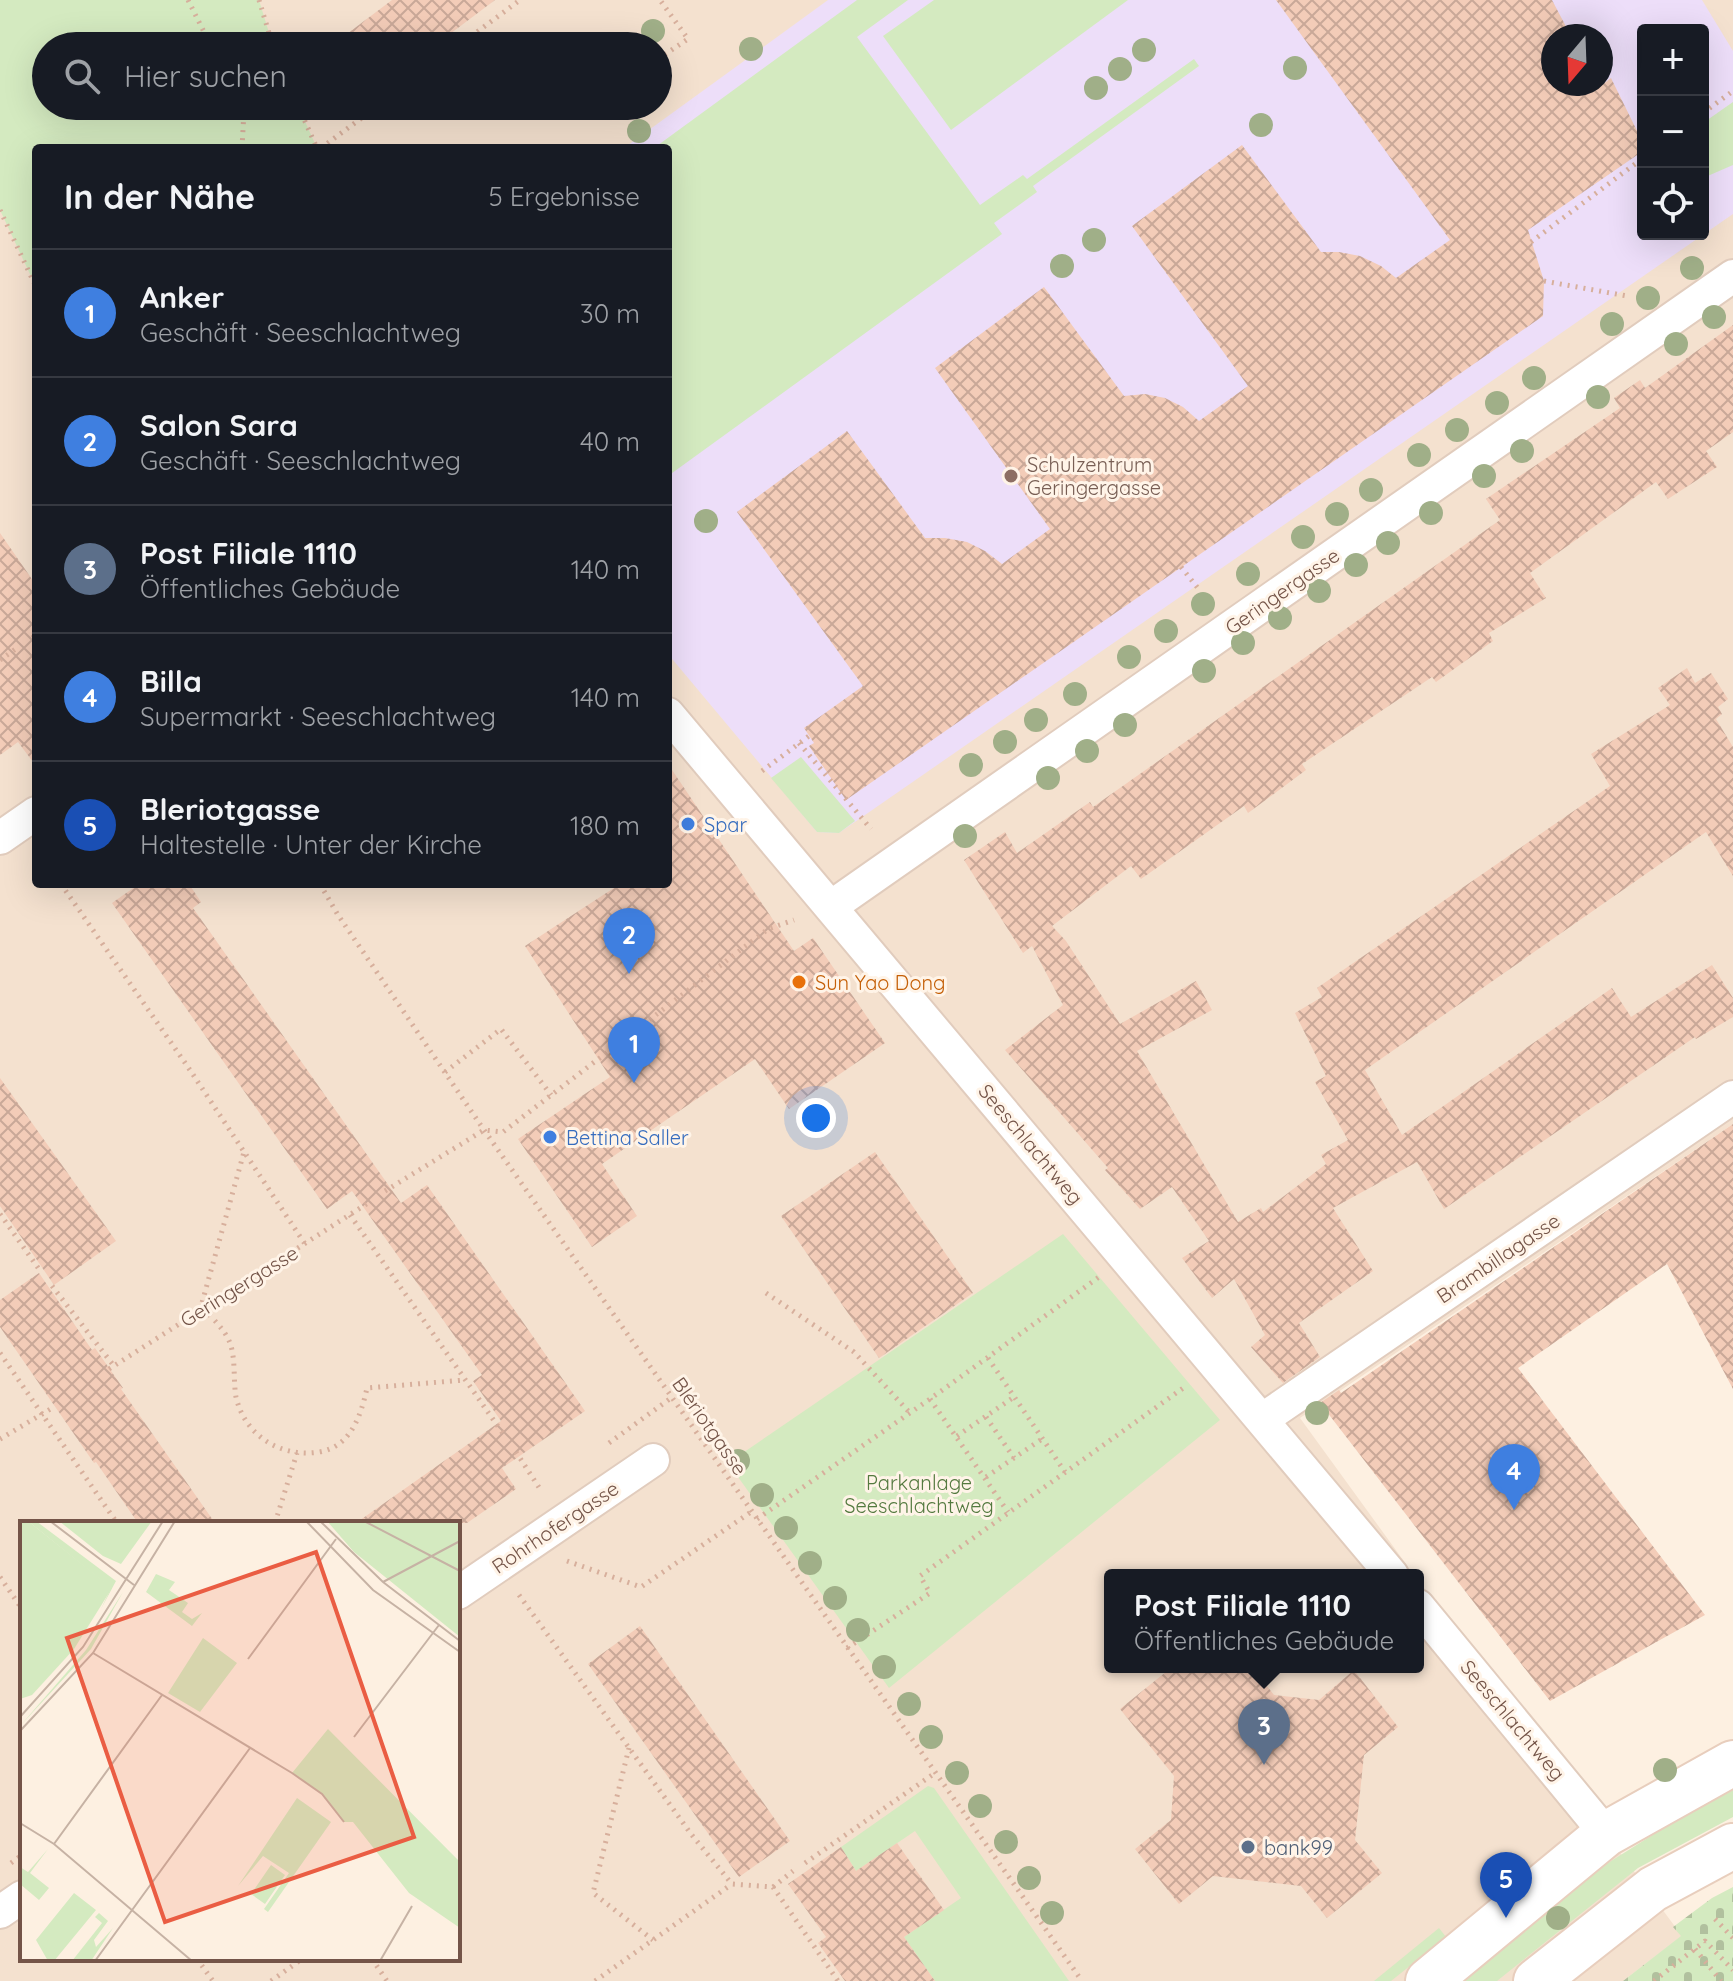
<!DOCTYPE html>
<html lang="de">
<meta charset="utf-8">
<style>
:root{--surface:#171b24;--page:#242831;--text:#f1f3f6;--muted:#9ea1a6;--line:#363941;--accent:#0b8043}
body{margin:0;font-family:Quicksand,sans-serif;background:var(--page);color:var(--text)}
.controls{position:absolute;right:24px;top:24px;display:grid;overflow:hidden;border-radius:8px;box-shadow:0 8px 32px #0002}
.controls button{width:72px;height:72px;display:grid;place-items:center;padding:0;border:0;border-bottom:2px solid var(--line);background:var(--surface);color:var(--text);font:40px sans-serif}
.compass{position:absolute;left:1541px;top:24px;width:72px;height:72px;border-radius:50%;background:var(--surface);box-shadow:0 8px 32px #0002;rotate:199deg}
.you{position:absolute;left:816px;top:1118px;width:28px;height:28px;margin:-20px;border:6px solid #fff;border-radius:50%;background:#1a73e8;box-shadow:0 0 0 12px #1a73e833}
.badge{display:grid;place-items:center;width:52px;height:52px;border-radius:50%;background:var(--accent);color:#fff;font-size:26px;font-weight:700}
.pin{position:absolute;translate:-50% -66px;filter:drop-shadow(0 2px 4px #0008)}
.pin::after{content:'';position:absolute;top:42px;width:28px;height:24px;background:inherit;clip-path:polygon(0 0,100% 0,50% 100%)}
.popup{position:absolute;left:1104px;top:1569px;width:320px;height:104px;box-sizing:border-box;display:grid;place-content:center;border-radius:8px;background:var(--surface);filter:drop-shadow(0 2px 6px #0005);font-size:26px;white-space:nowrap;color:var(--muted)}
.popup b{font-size:30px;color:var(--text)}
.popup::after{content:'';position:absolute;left:50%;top:100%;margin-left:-16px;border:16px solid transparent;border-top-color:var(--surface)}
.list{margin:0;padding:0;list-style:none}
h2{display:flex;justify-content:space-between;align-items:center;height:104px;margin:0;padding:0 32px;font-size:34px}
h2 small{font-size:26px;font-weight:400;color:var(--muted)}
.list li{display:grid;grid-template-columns:52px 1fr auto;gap:24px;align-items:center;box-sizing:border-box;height:128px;padding:0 32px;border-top:2px solid var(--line)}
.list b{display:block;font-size:30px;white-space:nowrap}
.list p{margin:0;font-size:26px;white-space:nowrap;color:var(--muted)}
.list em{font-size:26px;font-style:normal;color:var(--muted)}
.icon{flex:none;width:44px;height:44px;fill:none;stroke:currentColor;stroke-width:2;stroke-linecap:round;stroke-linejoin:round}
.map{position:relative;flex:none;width:1733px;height:1981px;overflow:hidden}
.search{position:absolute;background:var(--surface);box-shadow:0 8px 32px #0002;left:32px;top:32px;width:640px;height:88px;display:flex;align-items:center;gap:20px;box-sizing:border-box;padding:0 28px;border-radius:44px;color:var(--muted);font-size:30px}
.panel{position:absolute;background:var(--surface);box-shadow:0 8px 32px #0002;left:32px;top:144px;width:640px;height:744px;border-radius:8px}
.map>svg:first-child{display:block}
</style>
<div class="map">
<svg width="1733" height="1981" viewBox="0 0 1733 1981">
<defs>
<pattern id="cemetery-stones" width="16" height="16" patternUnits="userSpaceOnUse" patternTransform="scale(2)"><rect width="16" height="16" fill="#d4eac0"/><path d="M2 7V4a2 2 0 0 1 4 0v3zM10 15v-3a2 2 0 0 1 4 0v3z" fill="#b1c09e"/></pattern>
<pattern id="building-cross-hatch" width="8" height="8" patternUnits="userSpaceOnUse" patternTransform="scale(2)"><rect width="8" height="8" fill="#f3ccb8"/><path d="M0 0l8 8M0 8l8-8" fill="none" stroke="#c9a898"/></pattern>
</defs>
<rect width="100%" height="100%" fill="#fdf0e1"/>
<path fill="#f4e1cf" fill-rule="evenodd" d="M0 0H1733V1124L1300 1418 1414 1575H1110V1667H1418V1580L1682 1936 1623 1981H0ZM1643 30H1703V234H1643ZM1553 36H1601V84H1553ZM46 46H658V106H46ZM36 148H668V884H36ZM22 1523H458V1959H22Z"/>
<path fill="#eddef9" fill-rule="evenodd" d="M828 0H1702L1733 51V214L839 833 817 832 668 654V148H624ZM1643 30H1703V234H1643ZM1553 36H1601V84H1553Z"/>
<g fill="#d4eac0">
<path d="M0 0H259L273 46H46V106H298L317 148H36V287L0 210Z"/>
<path d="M857 0H908L857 37 980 205 1023 175 1027 179 1194 59 1199 66 1033 186 1037 192 994 223 1002 234 668 476V148H654Z"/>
<path d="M934 0H1128L951 130 883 36Z"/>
<path d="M1733 102V165L1703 178V123Z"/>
<path d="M801 757 855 821 839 833 817 832 771 778Z"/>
<path d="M1063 1234 1220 1420 889 1688 728 1463Z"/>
<path d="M928 1786 934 1788 1069 1981H935L904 1937 961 1898 915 1831 856 1871 841 1847Z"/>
<path d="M1733 1790V1817L1638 1868 1497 1981H1462L1608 1863 1673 1822Z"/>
<path d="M1439 1928 1446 1937 1391 1981H1374Z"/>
</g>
<path fill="url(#cemetery-stones)" d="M1733 1887V1981H1623L1681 1936 1673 1927 1712 1898Z"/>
<g fill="url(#building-cross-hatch)">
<path d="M392 0H495L434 46H331Z"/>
<path d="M1276 0H1552L1571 36H1553V84H1596L1598 88 1611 78 1643 143V151L1528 230 1544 281 1543 316 846 800 809 746 814 743 804 728 863 686 737 512 847 431 925 538H945L967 542 985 551 1002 564 1050 529 935 368 1044 287 1124 396 1145 394 1165 398 1183 407 1199 421 1248 386 1132 226 1242 145 1321 252H1339L1360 256 1381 266 1396 278 1450 240Z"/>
<path d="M1733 325V432L1706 451 1717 467 1668 499 1656 482 1530 573 1546 598 1489 633 1493 641 1436 682 1432 677 1302 764 1306 770 1248 813 1244 806 1141 879 1131 866 1052 926 1066 941 1120 1024 1196 981 1212 1010 1137 1051 1238 1222 1261 1208 1263 1212 1326 1164 1321 1155 1348 1140 1315 1082 1326 1076 1295 1013 1322 997 1317 988 1610 786 1591 754 1670 705 1658 688 1687 668 1695 683 1711 673 1728 699 1718 707 1722 714 1716 719 1733 747V876L1706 832 1365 1070 1402 1135 1612 988 1631 1017 1712 965 1733 998V1017L1696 1039 1695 1037 1444 1209 1417 1162 1333 1208 1373 1271 1299 1323 1320 1357 1283 1383 1251 1347 1265 1335 1234 1279 1212 1298 1182 1258 1209 1241 1172 1187 1140 1209 1105 1170 1108 1168 1005 1050 1063 1005 1032 946 1023 953 964 860 1005 832 1017 853 1090 802 1093 807 1500 520 1486 499 1620 408 1614 398 1640 380 1645 388Z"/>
<path d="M0 533 36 585V766L18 742 0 755Z"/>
<path d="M668 764 794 951 813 938 885 1043 789 1109 755 1059 602 1164 637 1216 592 1247 518 1139 610 1077 525 946 620 884H668Z"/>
<path d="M139 884H189L201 902 193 908 401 1203 427 1185 585 1411 502 1468 516 1489 467 1523H356L501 1421 473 1381 482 1375 352 1191 327 1209 112 903Z"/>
<path d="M0 1078 116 1241 54 1285 0 1206Z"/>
<path d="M1733 1124V1389L1667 1264 1518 1368 1705 1615 1550 1701 1320 1403 1339 1390 1341 1393Z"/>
<path d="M875 1152 973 1293 879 1358 781 1216Z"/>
<path d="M39 1273 92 1350 95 1348 123 1388 121 1389 215 1523H138L96 1462 94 1463 0 1327V1300Z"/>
<path d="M640 1626 790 1841 739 1877 588 1664Z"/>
<path d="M1172 1667H1252L1274 1695 1319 1700 1354 1670 1398 1727 1364 1755 1355 1840 1382 1873 1327 1918 1301 1886 1213 1876 1179 1904 1135 1849 1171 1820 1174 1776 1120 1709Z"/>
<path d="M897 1843 944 1910 904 1937 935 1981H845L818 1943 826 1937 788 1884 841 1847 856 1871Z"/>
</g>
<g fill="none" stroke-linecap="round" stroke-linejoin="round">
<g stroke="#e1ccbd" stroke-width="36">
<g id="street">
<path d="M668 714 1392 1575"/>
<path d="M0 838 36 813"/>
<path d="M832 906 1733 276"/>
<path d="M1263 1419 1733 1097"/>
<path d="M458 1593 653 1460"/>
<path d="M1418 1606 1606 1834"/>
<path d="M0 1912 22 1897"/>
</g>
</g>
<g stroke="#e8cebd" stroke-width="48">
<g id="secondary">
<path d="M1428 1981 1606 1834 1733 1763"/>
<path d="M1536 1981 1653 1889 1733 1846"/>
</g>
</g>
<g stroke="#d7af9c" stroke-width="5" stroke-dasharray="2 6" stroke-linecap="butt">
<path d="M188 0 211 46"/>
<path d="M259 0 273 46"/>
<path d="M458 46 520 0"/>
<path d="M658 59 688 39 660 0"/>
<path d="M298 106 317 148"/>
<path d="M1703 113 1733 91"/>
<path d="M1639 136 1643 133"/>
<path d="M242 148 244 111 242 106"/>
<path d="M321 148 378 106"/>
<path d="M0 210 36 287"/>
<path d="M1531 242 1643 158"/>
<path d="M1544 281 1627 296"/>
<path d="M1181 567 1201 592"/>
<path d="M32 638 36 635"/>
<path d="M0 660 17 648"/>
<path d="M799 743 871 829"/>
<path d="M762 771 809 736"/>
<path d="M61 884 190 1070 305 1244"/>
<path d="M320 884 338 915 484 1130 1082 1981"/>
<path d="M445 1072 501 1029 551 1095"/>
<path d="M385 1191 484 1130 503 1132 768 929 794 920"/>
<path d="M0 1214 41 1272"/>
<path d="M350 1215 504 1435"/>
<path d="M52 1286 114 1366"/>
<path d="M766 1293 854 1352 909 1412"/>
<path d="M204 1309C213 1319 225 1330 230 1343 236 1360 233 1380 236 1397 245 1436 281 1458 319 1452 351 1447 361 1415 367 1388L465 1380"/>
<path d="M200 1310 244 1152"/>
<path d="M0 1353 117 1523"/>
<path d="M988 1358 1065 1472"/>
<path d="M109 1369 368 1203"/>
<path d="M930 1399 1008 1512"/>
<path d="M986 1417 1014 1458"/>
<path d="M957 1436 1014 1397"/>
<path d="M0 1439 54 1407"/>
<path d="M609 1443 671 1398"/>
<path d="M516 1452 542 1492"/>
<path d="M986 1477 1042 1439"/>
<path d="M757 1519 930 1399 1099 1277"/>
<path d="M275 1523 297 1453"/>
<path d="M567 1561 641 1587 751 1512"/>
<path d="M0 1577 22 1609"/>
<path d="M519 1595 691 1834 732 1884 773 1887 838 1981"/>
<path d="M847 1648 930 1593 920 1576 1186 1386"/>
<path d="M629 1748 593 1893 653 1940"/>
<path d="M11 1863 22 1855"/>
<path d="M805 1863 935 1773"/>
<path d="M773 1887 793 1871"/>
<path d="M1715 1919 1733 1938"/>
<path d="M1695 1949 1721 1981"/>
<path d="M197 1959 213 1981"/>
<path d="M372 1959 387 1981"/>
<path d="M271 1981 302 1959"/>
<path d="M595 1981 732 1884"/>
<path d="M1654 1981 1705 1941 1733 1970"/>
</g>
<use href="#street" stroke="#fff" stroke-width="32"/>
<use href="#secondary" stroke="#fff" stroke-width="44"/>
</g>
<g fill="#a0af88">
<circle cx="653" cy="31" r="12"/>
<circle cx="751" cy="49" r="12"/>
<circle cx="1144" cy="50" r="12"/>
<circle cx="1295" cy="68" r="12"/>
<circle cx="1120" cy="69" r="12"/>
<circle cx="1096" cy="88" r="12"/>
<circle cx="1261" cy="125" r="12"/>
<circle cx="639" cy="131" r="12"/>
<circle cx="1094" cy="240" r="12"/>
<circle cx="1062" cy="266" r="12"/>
<circle cx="1692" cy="268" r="12"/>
<circle cx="1648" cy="298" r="12"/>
<circle cx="1714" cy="317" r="12"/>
<circle cx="1612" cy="324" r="12"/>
<circle cx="1676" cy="344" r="12"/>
<circle cx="1534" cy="378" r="12"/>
<circle cx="1598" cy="397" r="12"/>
<circle cx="1497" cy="403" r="12"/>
<circle cx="1457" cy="430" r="12"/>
<circle cx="1522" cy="451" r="12"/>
<circle cx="1419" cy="455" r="12"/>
<circle cx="1484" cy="476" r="12"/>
<circle cx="1371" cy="490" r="12"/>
<circle cx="1431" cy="513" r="12"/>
<circle cx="1337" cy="514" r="12"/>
<circle cx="706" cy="521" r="12"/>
<circle cx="1303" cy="537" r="12"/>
<circle cx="1388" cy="543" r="12"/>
<circle cx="1356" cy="565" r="12"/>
<circle cx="1248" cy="574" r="12"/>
<circle cx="1319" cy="591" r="12"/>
<circle cx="1203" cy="604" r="12"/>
<circle cx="1280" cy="618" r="12"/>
<circle cx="1166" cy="631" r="12"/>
<circle cx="1243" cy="643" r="12"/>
<circle cx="1129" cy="657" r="12"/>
<circle cx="1204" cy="671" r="12"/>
<circle cx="1075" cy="694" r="12"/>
<circle cx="1036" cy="720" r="12"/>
<circle cx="1125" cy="725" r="12"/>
<circle cx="1005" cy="742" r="12"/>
<circle cx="1087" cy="751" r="12"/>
<circle cx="971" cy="765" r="12"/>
<circle cx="1048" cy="778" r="12"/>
<circle cx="965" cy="836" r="12"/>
<circle cx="1317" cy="1413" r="12"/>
<circle cx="738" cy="1461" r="12"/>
<circle cx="762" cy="1495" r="12"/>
<circle cx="786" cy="1528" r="12"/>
<circle cx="810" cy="1563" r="12"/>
<circle cx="835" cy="1598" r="12"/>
<circle cx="858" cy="1630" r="12"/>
<circle cx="884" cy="1667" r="12"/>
<circle cx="909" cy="1704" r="12"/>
<circle cx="931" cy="1737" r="12"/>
<circle cx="1665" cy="1770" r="12"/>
<circle cx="957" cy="1773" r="12"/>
<circle cx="980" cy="1806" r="12"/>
<circle cx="1006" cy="1842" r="12"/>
<circle cx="1029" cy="1878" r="12"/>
<circle cx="1052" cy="1913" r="12"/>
<circle cx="1558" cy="1918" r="12"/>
</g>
<circle fill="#8d6e63" stroke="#fff4e8" stroke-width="3" cx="1011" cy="476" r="8"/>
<g fill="#3f7fe0" stroke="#fff4e8" stroke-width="3">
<circle cx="688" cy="824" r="8"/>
<circle cx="550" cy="1137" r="8"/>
</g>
<circle fill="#e8710a" stroke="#fff4e8" stroke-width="3" cx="799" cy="982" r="8"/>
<circle fill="#5c6f8a" stroke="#fff4e8" stroke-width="3" cx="1248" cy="1847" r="8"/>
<g text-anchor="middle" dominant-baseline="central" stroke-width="6" stroke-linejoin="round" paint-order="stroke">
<g font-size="20" fill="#785e54" stroke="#fff4e8" text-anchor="start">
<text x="1027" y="464">Schulzentrum<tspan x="1027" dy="23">Geringergasse</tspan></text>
</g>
<g font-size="20" fill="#745448" stroke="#fff4e8">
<text transform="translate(1282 591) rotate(-35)">Geringergasse</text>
<text transform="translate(1031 1144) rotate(50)">Seeschlachtweg</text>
<text transform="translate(1498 1258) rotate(-34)">Brambillagasse</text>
<text transform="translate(239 1286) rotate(-32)">Geringergasse</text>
<text transform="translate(710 1426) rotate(55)">Blériotgasse</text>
<text transform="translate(555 1527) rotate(-34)">Rohrhofergasse</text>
<text transform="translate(1513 1720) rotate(50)">Seeschlachtweg</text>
</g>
<g font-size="20" fill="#366cbe" stroke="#fff4e8" text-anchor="start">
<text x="704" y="824">Spar</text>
<text x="566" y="1137">Bettina Saller</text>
</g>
<g font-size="20" fill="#c56008" stroke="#fff4e8" text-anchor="start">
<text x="815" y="982">Sun Yao Dong</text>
</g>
<g font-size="20" fill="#547a3f" stroke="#fff4e8">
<text x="919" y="1482">Parkanlage<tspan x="919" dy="23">Seeschlachtweg</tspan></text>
</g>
<g font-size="20" fill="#4e5e75" stroke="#fff4e8" text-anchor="start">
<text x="1264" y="1847">bank99</text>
</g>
</g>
<g transform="translate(20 1521)">
<rect width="440" height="440" fill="#fdf0e1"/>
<path d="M8 0H16L96 60 81 88 91 67ZM39 0H132L101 43 83 35ZM307 0H440V116L334 31ZM136 53 155 61 149 69 168 82 162 91 172 98 182 92 172 105 126 71ZM103 71 71 128 0 205 66 129ZM183 117 217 142 180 191 148 172ZM308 208 440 341V407L389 372 333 301H324L302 273 272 252ZM277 277 311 301 248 391 244 388 269 352 243 335 218 365ZM28 328 10 352 29 367 19 379 0 363V346L8 351ZM251 344 265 354 245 383 231 373ZM54 372 76 389 34 440H28L16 419ZM79 392 88 400 74 419 76 426 93 407 71 440H52L82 402 75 396Z" fill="#d4eac0"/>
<path d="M0 0H8L92 67 54 128 12 174 0 178Z" fill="#d4eac0"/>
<path fill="none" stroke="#c6b2a4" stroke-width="2" d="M30 0 114 64M286 0 353 69 440 131M300 0 363 61 440 120M344 0 440 50M363 61 440 20M73 132 272 252 302 273 324 301M228 138 316 18M0 196 63 126 143 0M0 210 73 132 155 0M334 216 419 104M0 302 34 323 172 440M34 323 142 174M75 440 230 227M360 440 392 385"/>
<path fill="#ea5d43" fill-opacity="0.15" stroke="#ea5d43" stroke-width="4" d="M296 31 394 316 145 401 47 117Z"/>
<rect width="440" height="440" fill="none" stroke="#745448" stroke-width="4"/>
</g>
</svg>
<div class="controls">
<button>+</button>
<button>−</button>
<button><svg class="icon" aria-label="locate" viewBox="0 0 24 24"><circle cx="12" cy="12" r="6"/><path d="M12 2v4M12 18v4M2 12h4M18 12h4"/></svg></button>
</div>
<svg class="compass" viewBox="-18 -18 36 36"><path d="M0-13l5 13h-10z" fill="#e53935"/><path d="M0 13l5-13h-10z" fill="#9ea1a6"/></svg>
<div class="you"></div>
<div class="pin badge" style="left:634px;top:1083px;background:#3f7fe0">1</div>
<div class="pin badge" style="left:629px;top:974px;background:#3f7fe0">2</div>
<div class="pin badge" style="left:1264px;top:1765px;background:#5c6f8a">3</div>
<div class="popup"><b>Post Filiale 1110</b>Öffentliches Gebäude</div>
<div class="pin badge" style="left:1514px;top:1510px;background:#3f7fe0">4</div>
<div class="pin badge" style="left:1506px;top:1918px;background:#1a4fb4">5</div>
<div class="search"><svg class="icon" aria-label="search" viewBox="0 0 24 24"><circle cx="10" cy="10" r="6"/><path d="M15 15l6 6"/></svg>Hier suchen</div>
<section class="panel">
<h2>In der Nähe<small>5 Ergebnisse</small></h2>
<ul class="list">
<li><span class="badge" style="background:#3f7fe0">1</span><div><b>Anker</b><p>Geschäft · Seeschlachtweg</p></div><em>30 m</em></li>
<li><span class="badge" style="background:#3f7fe0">2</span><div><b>Salon Sara</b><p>Geschäft · Seeschlachtweg</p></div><em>40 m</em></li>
<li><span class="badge" style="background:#5c6f8a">3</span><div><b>Post Filiale 1110</b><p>Öffentliches Gebäude</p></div><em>140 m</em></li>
<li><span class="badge" style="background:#3f7fe0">4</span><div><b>Billa</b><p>Supermarkt · Seeschlachtweg</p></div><em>140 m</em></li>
<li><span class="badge" style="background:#1a4fb4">5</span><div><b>Bleriotgasse</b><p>Haltestelle · Unter der Kirche</p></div><em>180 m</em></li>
</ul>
</section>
</div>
